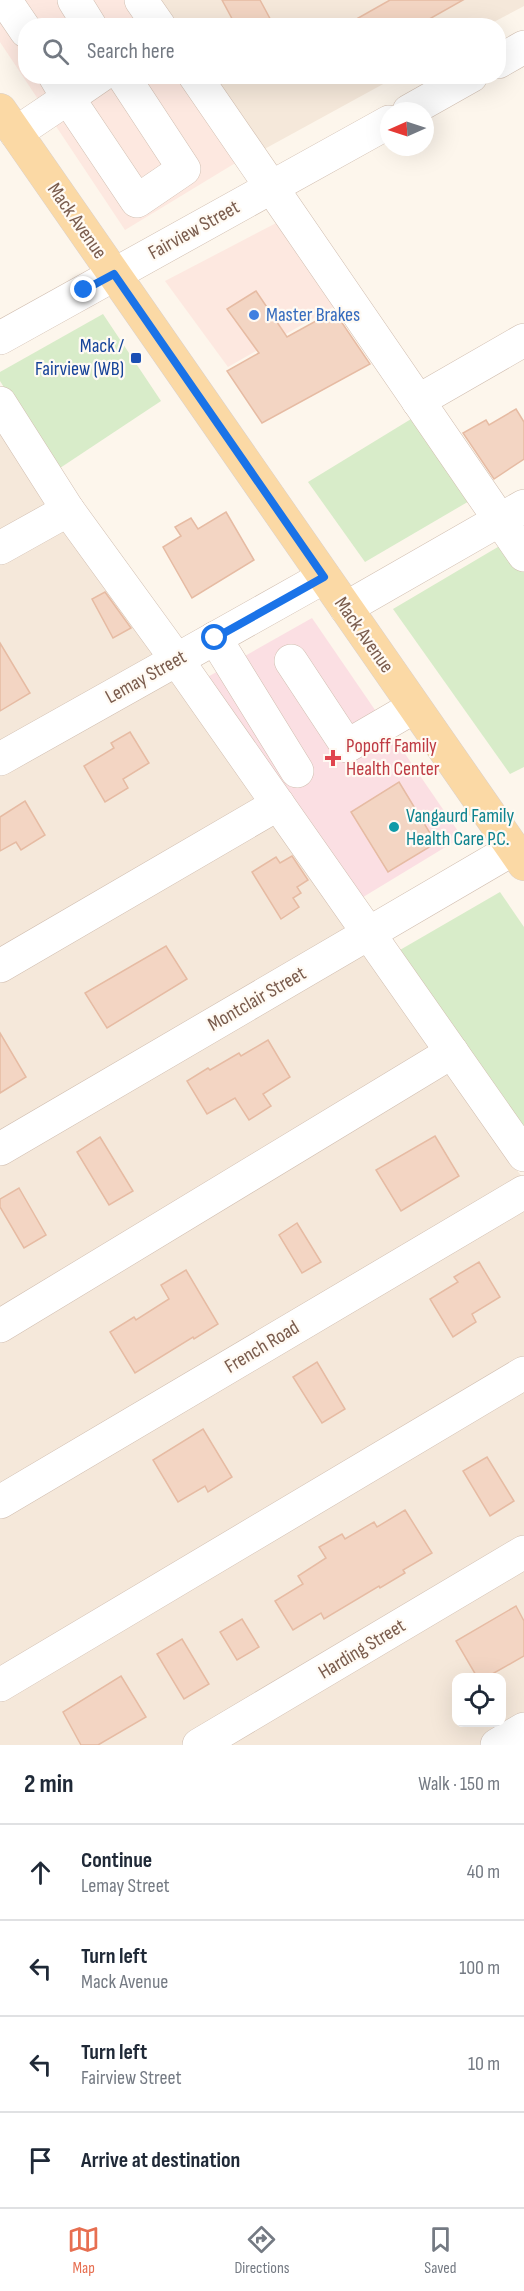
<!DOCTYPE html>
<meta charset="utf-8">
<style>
:root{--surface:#fff;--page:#f2f2f3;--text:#1f2937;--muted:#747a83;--line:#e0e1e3;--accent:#e76f51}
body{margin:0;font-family:"Sofia Sans Condensed",sans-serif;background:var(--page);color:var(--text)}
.controls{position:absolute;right:18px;bottom:18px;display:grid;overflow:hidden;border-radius:12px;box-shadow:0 6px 24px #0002}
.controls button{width:54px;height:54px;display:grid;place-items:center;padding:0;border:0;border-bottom:2px solid var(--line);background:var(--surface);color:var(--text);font:30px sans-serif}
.compass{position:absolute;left:380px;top:102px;width:54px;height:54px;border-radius:50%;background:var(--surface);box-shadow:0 6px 24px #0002;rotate:267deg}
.stop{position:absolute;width:18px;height:18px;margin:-14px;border:4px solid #1a73e8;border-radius:50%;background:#fff}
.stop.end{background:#1a73e8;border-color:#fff;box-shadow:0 2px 6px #0008}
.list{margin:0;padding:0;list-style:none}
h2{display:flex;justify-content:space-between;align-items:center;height:78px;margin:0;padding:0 24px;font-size:26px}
h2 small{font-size:20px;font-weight:400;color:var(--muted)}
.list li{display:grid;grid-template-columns:39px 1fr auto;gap:18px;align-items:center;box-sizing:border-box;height:96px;padding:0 24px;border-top:2px solid var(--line)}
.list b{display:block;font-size:22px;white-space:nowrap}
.list p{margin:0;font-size:20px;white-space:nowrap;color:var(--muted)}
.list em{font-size:20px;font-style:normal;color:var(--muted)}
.icon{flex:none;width:33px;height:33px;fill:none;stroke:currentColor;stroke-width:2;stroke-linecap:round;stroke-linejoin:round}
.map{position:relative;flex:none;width:524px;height:1745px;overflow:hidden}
.search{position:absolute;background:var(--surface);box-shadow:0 6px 24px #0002;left:18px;right:18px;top:18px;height:66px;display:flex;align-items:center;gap:15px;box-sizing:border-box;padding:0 21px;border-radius:24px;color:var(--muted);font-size:22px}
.sheet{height:462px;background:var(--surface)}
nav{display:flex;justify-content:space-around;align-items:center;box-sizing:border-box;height:84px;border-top:2px solid var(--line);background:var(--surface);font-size:16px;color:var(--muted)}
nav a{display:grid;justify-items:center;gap:3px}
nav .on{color:var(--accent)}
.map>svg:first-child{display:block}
</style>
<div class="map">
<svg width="524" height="1745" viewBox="0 0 524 1745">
<rect width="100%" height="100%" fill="#fdf6ec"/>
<g fill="#f5e8da" fill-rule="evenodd">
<path d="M130 0H524V6L488 25 148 26Z"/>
<path d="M182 77H396L241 162Z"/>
<path d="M0 411 184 690 524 1180V1745H0ZM456 1678H502V1722H456Z"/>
</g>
<g fill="#fde8e0">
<path d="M0 0H128L145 25 26 26V76L180 77 237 162 125 230 0 42Z"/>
<path d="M282 220 342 302 228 367 165 281Z"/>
</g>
<path fill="#fbdfe3" d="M312 618 462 837 355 902 204 679Z"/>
<g fill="#d8ecc9">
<path d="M103 314 161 401 57 470 0 381V372Z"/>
<path d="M416 416 471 500 365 562 308 482Z"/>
<path d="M508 541 524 565V767L510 774 393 609Z"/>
<path d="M500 892 524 927V1143L393 954Z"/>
</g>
<g fill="#f3d5c3" stroke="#e6bba3" stroke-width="1.5">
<path d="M222 0H260L274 26H236Z"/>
<path d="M390 0H463L417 26H344Z"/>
<path d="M256 291 287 337 334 311 370 364 262 423 227 371 259 353 227 309Z"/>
<path d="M516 409 524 422V459L494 479 463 433 486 420 489 425Z"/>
<path d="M226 512 254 560 192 598 163 547 181 536 175 527 191 518 198 529Z"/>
<path d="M105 592 131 628 113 638 92 599Z"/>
<path d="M0 643 30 693 0 711Z"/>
<path d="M130 732 149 763 123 779 128 788 105 802 84 766 114 748 111 743Z"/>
<path d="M399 782 436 843 388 872 351 812Z"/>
<path d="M25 801 45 835 21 850 16 842 0 851V817Z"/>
<path d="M292 856 308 880 297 887 301 893 293 898 299 907 281 919 252 872 276 857 280 863Z"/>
<path d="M166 946 187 979 107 1028 85 993Z"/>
<path d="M0 1033 26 1077 0 1093Z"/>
<path d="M268 1040 290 1077 263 1094 271 1106 249 1120 235 1098 207 1114 187 1081 208 1068 210 1070 239 1053 241 1056Z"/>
<path d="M435 1136 459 1176 401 1211 376 1170Z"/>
<path d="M100 1137 133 1191 109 1205 77 1152Z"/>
<path d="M19 1188 46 1235 24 1248 0 1207V1199Z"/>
<path d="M297 1223 321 1262 302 1273 279 1235Z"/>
<path d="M479 1262 500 1297 472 1314 476 1322 453 1337 430 1299 458 1282 454 1277Z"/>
<path d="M186 1270 218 1324 194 1339 193 1337 135 1373 110 1332 134 1317 136 1320 169 1299 161 1285Z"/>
<path d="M317 1362 345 1409 322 1423 293 1377Z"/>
<path d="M203 1429 232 1477 208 1492 205 1486 178 1502 153 1460Z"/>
<path d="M487 1457 514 1501 490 1516 463 1471Z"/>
<path d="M405 1510 432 1553 403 1570 405 1573 380 1588 379 1586 324 1619 321 1613 293 1630 275 1601 303 1584 298 1576 326 1558 319 1547 342 1534 345 1539 374 1522 377 1527Z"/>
<path d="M516 1606 524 1621V1656L487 1677H477L456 1641Z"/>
<path d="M242 1619 259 1647 237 1660 220 1632Z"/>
<path d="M182 1639 209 1684 184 1699 157 1654Z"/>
<path d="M121 1676 146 1717 98 1745H81L63 1712Z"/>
</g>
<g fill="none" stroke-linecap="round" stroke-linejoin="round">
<g stroke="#d1beb0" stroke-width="34">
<g id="minor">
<path d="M5 0 26 31"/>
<path d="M74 0 90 26"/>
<path d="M141 0 159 26"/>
<path d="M498 62 524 47"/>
<path d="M100 76 68 98 137 201 184 169 123 76"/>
<path d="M195 76 524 555"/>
<path d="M409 111 471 76"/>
<path d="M16 133 68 98 55 76"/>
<path d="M0 338 389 122"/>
<path d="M418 401 524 340"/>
<path d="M0 403 68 510 177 660 524 1155"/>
<path d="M0 548 68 510"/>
<path d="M346 608 524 506"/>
<path d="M215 638 297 771"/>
<path d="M291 661 347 746 414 707"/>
<path d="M0 759 324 577"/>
<path d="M0 966 278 804"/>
<path d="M0 1149 513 849"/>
<path d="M0 1326 452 1052"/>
<path d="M0 1502 524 1192"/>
<path d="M0 1685 524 1373"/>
<path d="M199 1745 524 1552"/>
<path d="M497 1745 524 1729"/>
</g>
</g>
<g stroke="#dad1cd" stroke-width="34">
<path id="major" d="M0 110 524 864"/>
</g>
<use href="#minor" stroke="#fff" stroke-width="33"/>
<use href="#major" stroke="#fbd9a5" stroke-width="33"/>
</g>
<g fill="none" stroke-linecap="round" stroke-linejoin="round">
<path stroke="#1a73e8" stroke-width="8" d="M84 290 114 274 324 577 215 638"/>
</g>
<circle fill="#3f7fe0" stroke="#fffaf3" stroke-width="2" cx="254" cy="315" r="6"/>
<rect fill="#1a4fb4" stroke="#fffaf3" stroke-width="2" x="130" y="352" width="12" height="12" rx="3"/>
<path fill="#e0444e" stroke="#fffaf3" stroke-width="2" d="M330 749h6v6h6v6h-6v6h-6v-6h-6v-6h6z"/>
<circle fill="#0f9aa8" stroke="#fffaf3" stroke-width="2" cx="394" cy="827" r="6"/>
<g text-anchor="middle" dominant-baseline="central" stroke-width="4.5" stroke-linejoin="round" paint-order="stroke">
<g font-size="20" fill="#7a5c4d" stroke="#fffaf3">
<text transform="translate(77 221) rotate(55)">Mack Avenue</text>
<text transform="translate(194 230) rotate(-29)">Fairview Street</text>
<text transform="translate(364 635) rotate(55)">Mack Avenue</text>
<text transform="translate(146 677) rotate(-29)">Lemay Street</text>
<text transform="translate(257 999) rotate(-30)">Montclair Street</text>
<text transform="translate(262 1347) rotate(-31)">French Road</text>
<text transform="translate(362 1649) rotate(-31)">Harding Street</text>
</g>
<g font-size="20" fill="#366cbe" stroke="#fffaf3" text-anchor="start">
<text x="266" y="315">Master Brakes</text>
</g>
<g font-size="20" fill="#164399" stroke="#fffaf3" text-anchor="end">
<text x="124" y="346">Mack /<tspan x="124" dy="23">Fairview (WB)</tspan></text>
</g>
<g font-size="20" fill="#be3a42" stroke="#fffaf3" text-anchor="start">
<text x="346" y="746">Popoff Family<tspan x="346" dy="23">Health Center</tspan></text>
</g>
<g font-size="20" fill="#0d838f" stroke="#fffaf3" text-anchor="start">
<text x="406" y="816">Vangaurd Family<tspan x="406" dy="23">Health Care P.C.</tspan></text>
</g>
</g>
</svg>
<div class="controls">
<button><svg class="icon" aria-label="locate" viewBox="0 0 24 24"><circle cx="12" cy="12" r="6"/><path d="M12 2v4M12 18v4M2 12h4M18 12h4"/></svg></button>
</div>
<svg class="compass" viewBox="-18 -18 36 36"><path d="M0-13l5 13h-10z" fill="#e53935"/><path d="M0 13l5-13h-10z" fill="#747a83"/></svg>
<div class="stop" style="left:215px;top:638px"></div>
<div class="stop end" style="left:84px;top:290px"></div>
<div class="search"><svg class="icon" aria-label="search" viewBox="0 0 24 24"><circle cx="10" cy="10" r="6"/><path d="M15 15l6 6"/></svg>Search here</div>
</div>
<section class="sheet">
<h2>2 min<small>Walk · 150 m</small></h2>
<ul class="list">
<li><svg class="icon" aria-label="ahead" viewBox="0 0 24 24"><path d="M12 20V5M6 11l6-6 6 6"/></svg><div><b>Continue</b><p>Lemay Street</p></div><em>40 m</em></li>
<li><svg class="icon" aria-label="left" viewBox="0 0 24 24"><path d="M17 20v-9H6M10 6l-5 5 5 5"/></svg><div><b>Turn left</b><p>Mack Avenue</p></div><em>100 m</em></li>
<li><svg class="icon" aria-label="left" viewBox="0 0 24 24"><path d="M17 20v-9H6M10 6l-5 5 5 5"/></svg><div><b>Turn left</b><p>Fairview Street</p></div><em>10 m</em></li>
<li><svg class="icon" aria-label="arrive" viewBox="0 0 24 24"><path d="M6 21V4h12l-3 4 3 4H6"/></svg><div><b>Arrive at destination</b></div></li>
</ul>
</section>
<nav>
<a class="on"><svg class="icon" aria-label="map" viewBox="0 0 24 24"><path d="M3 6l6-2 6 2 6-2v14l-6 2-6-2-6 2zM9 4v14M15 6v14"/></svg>Map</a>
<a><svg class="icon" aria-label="directions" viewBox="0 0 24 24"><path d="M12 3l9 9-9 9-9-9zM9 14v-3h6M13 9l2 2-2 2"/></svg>Directions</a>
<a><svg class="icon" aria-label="saved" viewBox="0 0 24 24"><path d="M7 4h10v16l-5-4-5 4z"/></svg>Saved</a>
</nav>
